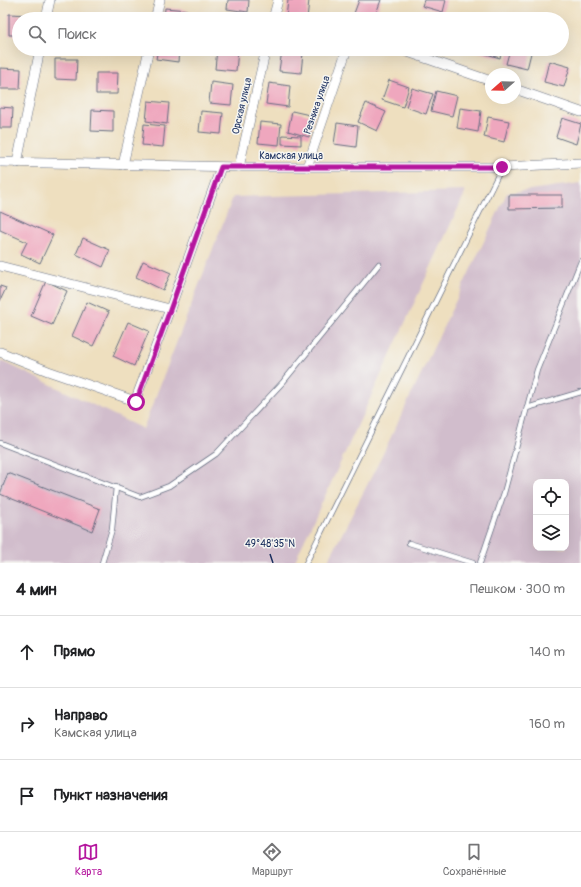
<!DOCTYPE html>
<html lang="ru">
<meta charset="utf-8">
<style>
:root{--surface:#fff;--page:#f2f2f2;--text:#202124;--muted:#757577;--line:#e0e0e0;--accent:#b5179e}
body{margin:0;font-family:Pangolin,sans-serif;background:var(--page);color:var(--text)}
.controls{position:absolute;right:12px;bottom:12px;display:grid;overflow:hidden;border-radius:8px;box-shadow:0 4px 16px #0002}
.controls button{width:36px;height:36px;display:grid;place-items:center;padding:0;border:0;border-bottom:1px solid var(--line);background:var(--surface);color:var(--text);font:20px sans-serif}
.compass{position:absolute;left:485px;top:68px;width:36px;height:36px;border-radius:50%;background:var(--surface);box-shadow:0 4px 16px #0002;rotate:250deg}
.stop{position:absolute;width:12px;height:12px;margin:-9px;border:3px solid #b5179e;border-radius:50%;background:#fff}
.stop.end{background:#b5179e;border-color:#fff;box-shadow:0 1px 4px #0008}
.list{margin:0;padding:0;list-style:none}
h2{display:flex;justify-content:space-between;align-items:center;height:52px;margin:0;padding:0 16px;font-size:17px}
h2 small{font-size:13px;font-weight:400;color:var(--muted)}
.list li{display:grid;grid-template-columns:26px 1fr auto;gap:12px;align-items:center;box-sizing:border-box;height:72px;padding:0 16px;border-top:1px solid var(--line)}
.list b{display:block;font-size:15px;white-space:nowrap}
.list p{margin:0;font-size:13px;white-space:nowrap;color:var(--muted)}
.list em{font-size:13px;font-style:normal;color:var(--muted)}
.icon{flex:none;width:22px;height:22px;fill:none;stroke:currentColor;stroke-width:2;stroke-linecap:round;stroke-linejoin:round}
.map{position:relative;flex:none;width:581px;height:563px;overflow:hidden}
.search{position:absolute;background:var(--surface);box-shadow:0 4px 16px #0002;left:12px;right:12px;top:12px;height:44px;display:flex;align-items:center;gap:10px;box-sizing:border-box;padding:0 14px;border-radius:22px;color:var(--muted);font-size:15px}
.sheet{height:268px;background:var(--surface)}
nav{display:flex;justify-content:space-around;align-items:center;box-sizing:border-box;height:56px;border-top:1px solid var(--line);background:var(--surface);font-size:11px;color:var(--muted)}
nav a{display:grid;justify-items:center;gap:2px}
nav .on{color:var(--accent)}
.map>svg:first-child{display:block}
</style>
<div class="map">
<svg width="581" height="563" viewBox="0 0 581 563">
<rect width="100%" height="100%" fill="#f6f6f2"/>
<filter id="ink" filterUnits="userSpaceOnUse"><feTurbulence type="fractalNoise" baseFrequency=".025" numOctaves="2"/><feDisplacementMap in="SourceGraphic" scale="8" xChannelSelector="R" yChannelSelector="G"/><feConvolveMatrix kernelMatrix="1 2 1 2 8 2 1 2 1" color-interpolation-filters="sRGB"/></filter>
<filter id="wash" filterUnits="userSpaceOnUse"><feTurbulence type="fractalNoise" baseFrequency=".012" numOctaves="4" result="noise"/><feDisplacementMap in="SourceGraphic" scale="16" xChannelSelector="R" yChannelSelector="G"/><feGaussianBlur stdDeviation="0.9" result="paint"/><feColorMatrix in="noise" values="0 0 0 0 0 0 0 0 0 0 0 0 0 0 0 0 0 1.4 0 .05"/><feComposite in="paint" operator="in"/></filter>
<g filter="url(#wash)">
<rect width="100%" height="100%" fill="#eedfbf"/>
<g fill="#d1bdcc" fill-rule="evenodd">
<path d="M581 183V563H327L381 458 507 193ZM536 482H566V548H536Z"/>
<path d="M466 191 294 563H0V360L143 429 233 197Z"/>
</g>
<g id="blocks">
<g fill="#efa7be">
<path d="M228 0H249L248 12 227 9Z"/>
<path d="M288 0H309L307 19 286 18Z"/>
<path d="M359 0H381L374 19H361L353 16Z"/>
<path d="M424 0H446L443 12 422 6Z"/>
<path d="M165 8 187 10 186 19H164Z"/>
<path d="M9 14 31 15V19H19V35H9Z"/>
<path d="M61 15 82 16V19H60Z"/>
<path d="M158 49H179L178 62 156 59Z"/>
<path d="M217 49 238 50 236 71 215 69Z"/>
<path d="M480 49H502L500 58 479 52Z"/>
<path d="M510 49H532L527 69 506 64Z"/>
<path d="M282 50 303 53 301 73 279 71Z"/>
<path d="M55 59H77L76 80 55 79Z"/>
<path d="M549 61 570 67 564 87 544 82Z"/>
<path d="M0 68 21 69 20 89H0Z"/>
<path d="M96 73H118L117 94H96Z"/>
<path d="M389 80 409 87 403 107 382 100Z"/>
<path d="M211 82 233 85 231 105 209 103Z"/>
<path d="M269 83 290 86 288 107 266 104Z"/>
<path d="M412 88 433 94 426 114 406 107Z"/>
<path d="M436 91 457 96 452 116 431 111Z"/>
<path d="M148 101 169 103 167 124 146 121Z"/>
<path d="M366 103 386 112 377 131 358 122Z"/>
<path d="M0 107 13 108 12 128H0Z"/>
<path d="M460 108 481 111 478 132 457 128Z"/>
<path d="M92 110 113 111V132L91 131Z"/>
<path d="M201 111 223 113 221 134 199 132Z"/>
<path d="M292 111 314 116 309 137 288 131Z"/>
<path d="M488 117 509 121 504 142 484 137Z"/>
<path d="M562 118 581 124 576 144 556 137Z"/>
<path d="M260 122 281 124 279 145 258 143Z"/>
<path d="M337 123 358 126 356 147 334 144Z"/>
<path d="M144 124 165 126 163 147 142 145Z"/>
<path d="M282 135 301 136V145L282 144Z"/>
<path d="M509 195H562V208L509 209Z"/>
<path d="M0 211 53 235 40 263 21 254 27 242 0 230Z"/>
<path d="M83 238 110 250 103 267 76 254Z"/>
<path d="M143 261 171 273 163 290 136 277Z"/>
<path d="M46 281 67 291 52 325 31 316Z"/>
<path d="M0 286 6 288 0 301Z"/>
<path d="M87 302 109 312 93 346 72 336Z"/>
<path d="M128 322 149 331 134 366 113 356Z"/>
<path d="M8 473 100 509 92 531 0 494Z"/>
</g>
</g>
</g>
<g filter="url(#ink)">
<use href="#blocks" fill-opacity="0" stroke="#656d80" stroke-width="1"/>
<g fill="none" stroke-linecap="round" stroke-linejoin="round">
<g stroke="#656d80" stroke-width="6">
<g id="lane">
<path d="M527 408 581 392"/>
<path d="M0 443 140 497 169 486 216 454 283 382 379 264"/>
<path d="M409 543 473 563"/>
<path d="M102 563 112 529 116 487"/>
<path d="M306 563 502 167"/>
<path d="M480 563 504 493 537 370 581 261"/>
</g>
</g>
<g stroke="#656d80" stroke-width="10">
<g id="street">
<path d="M46 19 50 0"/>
<path d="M155 19 160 0"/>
<path d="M273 19 278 0"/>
<path d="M399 49 491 81"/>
<path d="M515 89 581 112"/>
<path d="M0 162 239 167H502L581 163"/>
<path d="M17 163 40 49"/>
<path d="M123 165 149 49"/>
<path d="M239 167 266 49"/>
<path d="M307 167 347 49"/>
<path d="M0 266 170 309"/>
<path d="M0 352 48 371 135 401 170 309 221 167"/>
</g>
</g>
<use href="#lane" stroke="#fff" stroke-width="4.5"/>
<use href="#street" stroke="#fff" stroke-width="9"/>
</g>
</g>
<g fill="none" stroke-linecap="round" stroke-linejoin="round" filter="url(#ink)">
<path stroke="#b5179e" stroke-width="5" d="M136 402 170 310 221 167H502"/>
</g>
<path fill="none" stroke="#1b2f5e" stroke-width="1.5" d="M270 554 273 563"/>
<g text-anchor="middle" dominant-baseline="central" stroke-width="3" stroke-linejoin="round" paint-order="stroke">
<g font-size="10" fill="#1b2f5e" stroke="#f6f6f2">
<text transform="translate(317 105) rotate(-71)">Резника улица</text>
<text transform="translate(242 106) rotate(-77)">Орская улица</text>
<text x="291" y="156">Камская улица</text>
</g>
</g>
<g font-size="10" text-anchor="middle" fill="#1b2f5e" stroke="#f6f6f2" stroke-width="3" stroke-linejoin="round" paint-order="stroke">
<text x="270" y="547">49°48'35"N</text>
</g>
</svg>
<div class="controls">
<button><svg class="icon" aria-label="locate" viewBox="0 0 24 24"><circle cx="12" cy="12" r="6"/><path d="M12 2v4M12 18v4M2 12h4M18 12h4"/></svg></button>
<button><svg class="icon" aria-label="layers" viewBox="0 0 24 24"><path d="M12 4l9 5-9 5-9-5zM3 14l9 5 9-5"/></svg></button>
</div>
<svg class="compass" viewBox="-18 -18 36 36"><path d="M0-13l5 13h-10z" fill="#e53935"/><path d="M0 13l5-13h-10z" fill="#757577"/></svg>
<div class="stop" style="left:136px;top:402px"></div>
<div class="stop end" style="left:502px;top:167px"></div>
<div class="search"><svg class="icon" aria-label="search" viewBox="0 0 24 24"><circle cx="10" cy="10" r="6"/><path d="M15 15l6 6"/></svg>Поиск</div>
</div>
<section class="sheet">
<h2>4 мин<small>Пешком · 300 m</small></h2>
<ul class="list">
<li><svg class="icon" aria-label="ahead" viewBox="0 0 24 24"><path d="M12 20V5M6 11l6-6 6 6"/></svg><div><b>Прямо</b></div><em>140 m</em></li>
<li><svg class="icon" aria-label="right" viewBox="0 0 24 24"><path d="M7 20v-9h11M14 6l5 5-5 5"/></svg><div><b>Направо</b><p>Камская улица</p></div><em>160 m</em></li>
<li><svg class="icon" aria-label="arrive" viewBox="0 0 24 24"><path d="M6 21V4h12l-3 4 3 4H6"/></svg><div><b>Пункт назначения</b></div></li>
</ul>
</section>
<nav>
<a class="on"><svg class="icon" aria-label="map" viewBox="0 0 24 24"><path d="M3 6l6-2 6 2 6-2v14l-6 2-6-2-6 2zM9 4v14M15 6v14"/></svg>Карта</a>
<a><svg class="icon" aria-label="directions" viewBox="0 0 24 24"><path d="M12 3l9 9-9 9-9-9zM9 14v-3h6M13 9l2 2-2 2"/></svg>Маршрут</a>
<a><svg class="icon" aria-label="saved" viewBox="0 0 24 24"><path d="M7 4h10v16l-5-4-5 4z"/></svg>Сохранённые</a>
</nav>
